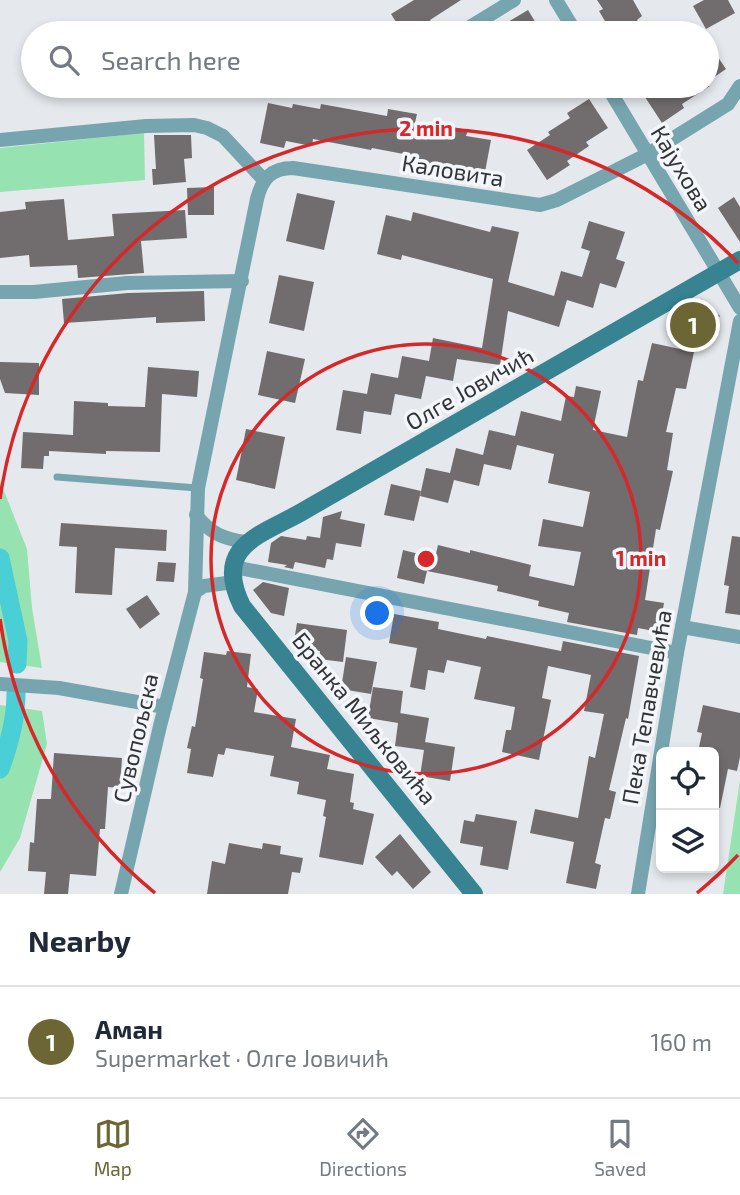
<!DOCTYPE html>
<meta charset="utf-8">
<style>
:root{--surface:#fff;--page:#f2f2f3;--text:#1f2937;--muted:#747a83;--line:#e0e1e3;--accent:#6b6633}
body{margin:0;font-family:"Exo 2",sans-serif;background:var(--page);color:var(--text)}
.controls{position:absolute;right:21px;bottom:21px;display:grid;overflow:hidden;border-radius:10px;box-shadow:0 4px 10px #0003}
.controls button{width:63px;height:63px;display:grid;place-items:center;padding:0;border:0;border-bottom:2px solid var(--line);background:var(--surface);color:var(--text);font:35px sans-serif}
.you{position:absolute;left:378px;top:614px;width:24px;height:24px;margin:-18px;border:5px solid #fff;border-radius:50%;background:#1a73e8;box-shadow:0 0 0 10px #1a73e833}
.badge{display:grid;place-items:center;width:46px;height:46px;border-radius:50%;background:var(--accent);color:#fff;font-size:23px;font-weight:700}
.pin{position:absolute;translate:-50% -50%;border:4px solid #fff;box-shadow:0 2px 7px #0006}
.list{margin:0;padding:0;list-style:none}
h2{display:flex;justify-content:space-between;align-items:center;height:91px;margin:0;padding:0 28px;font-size:30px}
h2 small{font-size:23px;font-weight:400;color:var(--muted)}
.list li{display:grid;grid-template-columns:46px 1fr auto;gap:21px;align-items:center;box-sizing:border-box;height:112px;padding:0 28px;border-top:2px solid var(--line)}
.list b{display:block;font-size:26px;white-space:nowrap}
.list p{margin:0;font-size:23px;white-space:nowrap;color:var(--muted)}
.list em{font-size:23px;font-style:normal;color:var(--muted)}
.icon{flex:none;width:38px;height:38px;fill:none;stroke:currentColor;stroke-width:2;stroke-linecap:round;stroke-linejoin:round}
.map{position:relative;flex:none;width:740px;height:894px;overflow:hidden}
.search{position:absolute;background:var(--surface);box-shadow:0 4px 10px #0003;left:21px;right:21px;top:21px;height:77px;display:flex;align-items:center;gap:18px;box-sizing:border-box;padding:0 24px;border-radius:38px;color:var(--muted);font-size:26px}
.sheet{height:203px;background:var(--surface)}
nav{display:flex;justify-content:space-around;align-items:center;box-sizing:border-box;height:98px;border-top:2px solid var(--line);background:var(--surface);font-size:19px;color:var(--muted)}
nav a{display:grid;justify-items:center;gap:4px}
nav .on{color:var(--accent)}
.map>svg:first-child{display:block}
</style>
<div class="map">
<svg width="740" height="894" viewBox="0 0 740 894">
<rect width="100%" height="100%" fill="#e5e9ed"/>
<g fill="#97e2b1">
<path d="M144 133 145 180 0 192V148Z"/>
<path d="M0 481 27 549 32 608 42 668 0 662Z"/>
<path d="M0 705 42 711 47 744 20 838 0 872Z"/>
<path d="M740 780V894H723Z"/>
</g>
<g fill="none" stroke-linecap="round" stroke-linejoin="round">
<g stroke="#4acfd6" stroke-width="19">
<path d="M0 558 18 641 17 664"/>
<path d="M0 769C9 745 16 720 16 693"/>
</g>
</g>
<g fill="#716c6e">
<path d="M414 0H461L430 20 438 33H403L391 14Z"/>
<path d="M597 0H633L642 16 637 20 645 33H612L599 11 603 9Z"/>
<path d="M704 0H728L735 13 706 29 693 6Z"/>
<path d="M528 10 542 33H490Z"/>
<path d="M707 41 726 69 707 82Z"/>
<path d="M656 86H710L682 104 684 108 662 123 643 94Z"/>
<path d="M589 99 608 128 586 142 589 146 567 161 570 165 547 180 527 150 550 135 548 132 570 118 567 113Z"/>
<path d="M268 103 292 108 293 104 320 109 321 104 387 116 388 109 417 114 415 123 441 129 442 125 468 130 466 136 491 140 485 172 435 162 434 165 408 160 409 155 372 148 371 150 313 139 312 146 286 141 284 148 260 143Z"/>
<path d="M154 135H191L192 158 184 159 186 182 153 185 152 169H156Z"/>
<path d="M214 187V215H188L187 188Z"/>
<path d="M297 193 335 201 324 250 286 241Z"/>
<path d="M734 197 740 207V242L718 208Z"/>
<path d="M64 199 68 240 114 236 112 214 185 210 187 238 141 241 144 273 78 278 77 265 30 267 29 255 0 258V212L26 209 25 202Z"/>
<path d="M413 212 490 232 492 226 519 232 508 282 554 296 561 271 582 277 590 251 581 248 589 221 625 232 616 259 625 262 616 288 600 283 593 308 567 300 559 327 508 311 500 365 457 359 453 381 426 376 421 399 395 394 391 415 364 411 361 434 336 430 343 390 367 394 371 373 398 378 402 356 429 361 433 338 482 348 493 279 402 255 401 260 377 254 386 215 411 221Z"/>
<path d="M279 275 314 282 304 331 269 323Z"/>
<path d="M204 291 205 321 156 323V317L64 323 62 299 128 293Z"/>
<path d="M701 299 720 316 709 328 715 334 700 350 671 323 684 309 688 313Z"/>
<path d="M652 343 694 352 686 389 676 388 666 432 673 433 667 470 673 471 660 530 656 529 645 600 664 603 659 632 638 628 637 635 567 622 569 613 538 606 539 601 497 591 498 586 457 577 427 571 424 584 397 578 403 550 435 558 438 545 470 553V550L531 565 529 576 574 586 581 552 538 546 543 519 583 527 590 492 548 483 554 454 517 445 511 470 484 464 479 486 454 480 448 503 420 496 426 468 450 473 456 448 483 455 489 430 515 436 521 411 561 421 566 396 574 397 576 386 601 391 593 430 627 437 638 380 643 381Z"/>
<path d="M267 351 305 359 295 403 258 395Z"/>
<path d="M0 362 39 363V395L5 393 0 379Z"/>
<path d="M148 367 199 371 197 397 162 394 160 452 106 451V454L49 451V456H44L43 469 21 468 23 432 73 435 74 401 108 403V406L145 407Z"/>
<path d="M246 429 285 437 275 489 236 480Z"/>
<path d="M391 484 421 491 414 521 384 515Z"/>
<path d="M342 511 340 519 365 524 361 547 336 543 333 560 327 559 325 568 295 562 293 569 284 567 287 565 268 562 271 543 281 536 306 540 307 536 320 538 323 517Z"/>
<path d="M61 523 167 530 166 551 115 548 112 595 75 593 77 547 59 546Z"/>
<path d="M732 536 740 537V615L725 613 729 586 724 585Z"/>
<path d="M158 562 176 563 174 582 156 581Z"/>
<path d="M263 582 289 588 284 616 271 613 253 590Z"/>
<path d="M147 595 160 614 140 629 126 609Z"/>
<path d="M394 614 439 622 438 629 486 639 487 636 561 651 563 641 639 656 628 719 626 718 609 790 616 792 610 819 605 818 595 863 601 865 596 889 566 883 574 842 530 833 535 809 578 818 589 756 595 758 604 714 584 711 591 675 548 666 542 698 551 700 539 760 502 752 506 730H511L515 707 474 699 481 667 447 660 444 673 428 670 425 690 410 687 417 648 389 643Z"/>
<path d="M297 623 347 630 343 662 319 659 320 651 293 647Z"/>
<path d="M227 651 251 654 247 687 258 689 254 712 296 719 291 747 330 755 327 769 354 774 350 802 354 803 353 809 374 814 363 865 319 857 326 817 323 816 326 800 297 794 299 782 270 776 274 756 226 748 224 755 218 754 213 777 187 773 191 749 187 748 192 726 195 727 203 679 200 678 204 652 226 655Z"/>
<path d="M346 657 377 662 371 694 341 689Z"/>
<path d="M373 687 403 691 400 716V713L429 718 425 742 455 747 450 781 420 776 424 750 395 746 398 723 368 718Z"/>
<path d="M703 705 740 713V757L737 771 728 769 720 808H714V752H698L702 733 697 732Z"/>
<path d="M54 753 122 758 120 788 108 787 105 829H100L96 876 70 874 68 894H44L46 872 28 871 30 842 34 843 37 799H51Z"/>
<path d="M476 814 517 821 508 870 480 865 483 847 460 843 464 820 474 822Z"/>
<path d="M400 834 431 872 413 889 397 871 392 876 375 857Z"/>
<path d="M229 843 262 849 263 843 281 846 280 854 303 858 300 873 292 872 288 894H207L212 861 225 864Z"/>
</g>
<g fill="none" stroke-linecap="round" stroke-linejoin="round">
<path stroke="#77a5af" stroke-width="7" d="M57 477 197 488"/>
<g stroke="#77a5af" stroke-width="14">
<path d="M556 0 576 33"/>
<path d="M460 33 514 0"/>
<path d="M607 86 740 308"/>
<path d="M0 140 146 126 194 125 207 128 223 136 263 179"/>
<path d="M0 292H34L127 283 242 281"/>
<path d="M196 515C210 533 223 539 246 542"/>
<path d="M234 567 677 653"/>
<path d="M195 592 204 586 234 582"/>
<path d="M682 627 740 637"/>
<path d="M0 684 59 688 165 707"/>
<path d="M121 894 160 726 195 592 198 488 257 199C262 179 271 168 293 168L540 205 557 200 648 154 728 104 740 86"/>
<path d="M638 894 677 653 740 321"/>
</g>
<path stroke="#378392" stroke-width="18" d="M474 894 242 606C213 547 258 536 300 513L740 260"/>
</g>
<g fill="none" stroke="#d62828" stroke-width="3.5">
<circle cx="426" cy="559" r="215"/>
<path d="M738 855A430 430 0 0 1 697 893M155 893A430 430 0 0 1 0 619M0 499A430 430 0 0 1 738 263"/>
</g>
<g text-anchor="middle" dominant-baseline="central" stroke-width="7" stroke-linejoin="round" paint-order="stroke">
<g font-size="23" fill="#323334" stroke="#f3f6fa">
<text transform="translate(682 168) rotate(59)">Кајухова</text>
<text transform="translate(453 170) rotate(9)">Каловита</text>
<text transform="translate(469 388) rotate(-30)">Олге Јовичић</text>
<text transform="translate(646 707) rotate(-80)">Пека Тепавчевића</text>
<text transform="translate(365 718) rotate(51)">Бранка Миљковића</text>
<text transform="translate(135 738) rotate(-77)">Сувопољска</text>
</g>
</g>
<circle cx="426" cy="559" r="10" fill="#d62828" stroke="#f3f6fa" stroke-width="3.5"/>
<g font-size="21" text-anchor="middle" font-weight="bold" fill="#d62828" stroke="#f3f6fa" stroke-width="7" stroke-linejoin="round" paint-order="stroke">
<text x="426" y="136">2 min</text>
<text x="641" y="566">1 min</text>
</g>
</svg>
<div class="controls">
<button><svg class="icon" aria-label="locate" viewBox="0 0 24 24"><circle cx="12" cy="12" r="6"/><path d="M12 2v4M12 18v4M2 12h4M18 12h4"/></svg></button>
<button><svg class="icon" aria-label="layers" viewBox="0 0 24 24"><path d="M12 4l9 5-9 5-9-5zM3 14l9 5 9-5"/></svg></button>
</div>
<div class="you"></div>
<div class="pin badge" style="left:693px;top:325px">1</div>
<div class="search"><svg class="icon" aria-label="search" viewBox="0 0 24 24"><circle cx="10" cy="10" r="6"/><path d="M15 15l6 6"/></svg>Search here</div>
</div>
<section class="sheet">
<h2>Nearby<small></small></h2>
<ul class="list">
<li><span class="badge">1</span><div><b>Аман</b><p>Supermarket · Олге Јовичић</p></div><em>160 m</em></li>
</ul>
</section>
<nav>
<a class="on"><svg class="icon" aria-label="map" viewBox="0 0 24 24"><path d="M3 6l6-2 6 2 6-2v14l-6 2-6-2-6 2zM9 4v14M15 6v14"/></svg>Map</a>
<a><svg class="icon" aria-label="directions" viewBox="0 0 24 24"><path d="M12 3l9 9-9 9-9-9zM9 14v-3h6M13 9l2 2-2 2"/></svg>Directions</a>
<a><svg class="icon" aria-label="saved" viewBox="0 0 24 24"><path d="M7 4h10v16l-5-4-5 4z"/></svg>Saved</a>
</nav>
